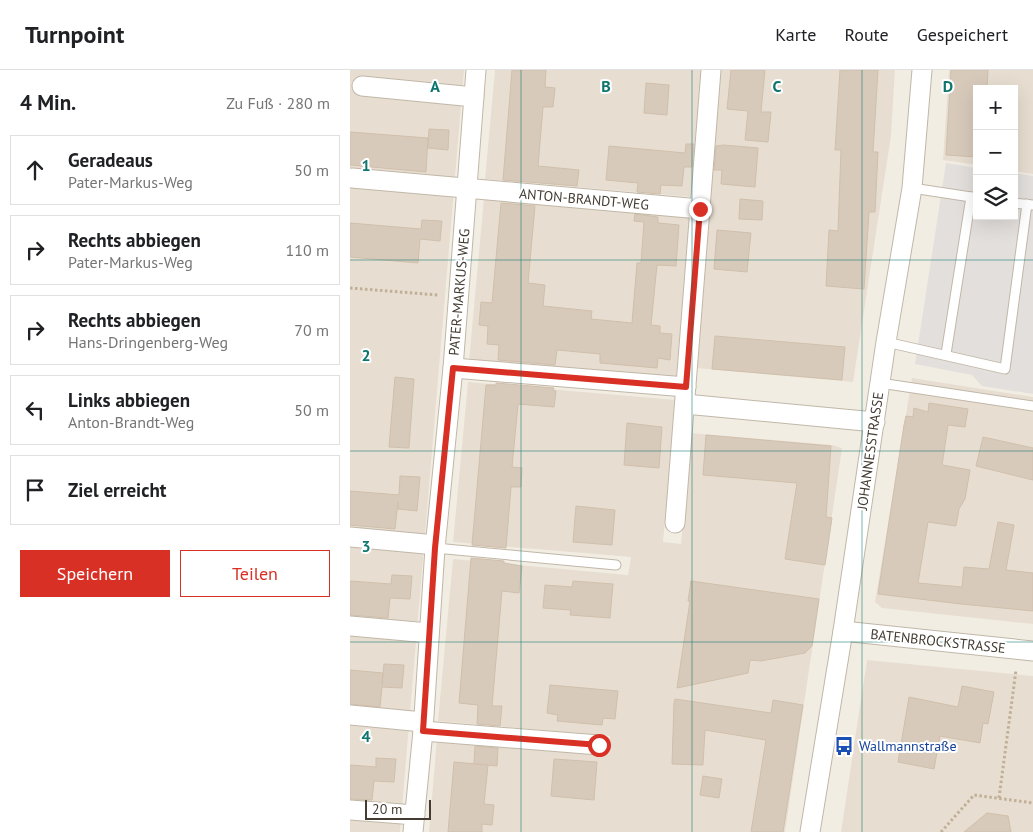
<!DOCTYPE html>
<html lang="de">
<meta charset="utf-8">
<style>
:root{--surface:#fff;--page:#f6f6f6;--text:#202124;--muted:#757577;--line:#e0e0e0;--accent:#d93025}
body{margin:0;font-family:"PT Sans",sans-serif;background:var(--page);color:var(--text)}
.controls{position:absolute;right:15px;top:15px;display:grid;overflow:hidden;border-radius:0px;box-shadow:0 5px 20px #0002}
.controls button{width:45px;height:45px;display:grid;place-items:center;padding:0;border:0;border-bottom:1px solid var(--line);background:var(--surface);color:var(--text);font:25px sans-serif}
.scale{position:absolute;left:15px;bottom:12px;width:66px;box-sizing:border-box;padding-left:5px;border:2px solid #443c33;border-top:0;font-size:14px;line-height:18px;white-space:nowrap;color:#443c33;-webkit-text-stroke:4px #fff;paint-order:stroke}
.stop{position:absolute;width:15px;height:15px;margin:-11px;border:4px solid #d93025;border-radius:50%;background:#fff}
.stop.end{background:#d93025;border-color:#fff;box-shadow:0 1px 5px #0008}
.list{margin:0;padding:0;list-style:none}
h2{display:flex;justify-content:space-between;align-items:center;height:65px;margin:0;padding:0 20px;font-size:21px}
h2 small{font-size:16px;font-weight:400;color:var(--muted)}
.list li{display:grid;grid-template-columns:32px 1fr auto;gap:15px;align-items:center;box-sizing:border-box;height:70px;margin:0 10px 10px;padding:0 10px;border:1px solid var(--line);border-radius:0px}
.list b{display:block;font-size:19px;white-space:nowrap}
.list p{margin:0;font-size:16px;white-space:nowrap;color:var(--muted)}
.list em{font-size:16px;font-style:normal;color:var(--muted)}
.actions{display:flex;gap:10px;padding:15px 20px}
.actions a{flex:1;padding:11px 0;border:1px solid var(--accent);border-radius:0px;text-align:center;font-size:18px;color:var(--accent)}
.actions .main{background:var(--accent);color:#fff}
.icon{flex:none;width:28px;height:28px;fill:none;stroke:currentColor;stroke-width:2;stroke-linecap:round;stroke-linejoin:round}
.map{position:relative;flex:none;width:683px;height:762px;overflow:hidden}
header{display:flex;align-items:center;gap:30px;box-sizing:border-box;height:70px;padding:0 25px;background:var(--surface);border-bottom:1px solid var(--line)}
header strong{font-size:24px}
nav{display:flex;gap:28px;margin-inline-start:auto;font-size:18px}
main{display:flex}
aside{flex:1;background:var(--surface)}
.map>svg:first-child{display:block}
</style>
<header>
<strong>Turnpoint</strong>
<nav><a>Karte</a><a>Route</a><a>Gespeichert</a></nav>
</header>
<main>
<aside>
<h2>4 Min.<small>Zu Fuß · 280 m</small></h2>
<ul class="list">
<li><svg class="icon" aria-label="ahead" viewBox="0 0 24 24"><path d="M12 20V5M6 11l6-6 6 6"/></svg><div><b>Geradeaus</b><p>Pater-Markus-Weg</p></div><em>50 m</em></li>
<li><svg class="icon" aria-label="right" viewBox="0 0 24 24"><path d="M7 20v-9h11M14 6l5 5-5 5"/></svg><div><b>Rechts abbiegen</b><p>Pater-Markus-Weg</p></div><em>110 m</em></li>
<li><svg class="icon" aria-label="right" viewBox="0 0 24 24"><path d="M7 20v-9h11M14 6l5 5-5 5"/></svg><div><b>Rechts abbiegen</b><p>Hans-Dringenberg-Weg</p></div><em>70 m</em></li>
<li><svg class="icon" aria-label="left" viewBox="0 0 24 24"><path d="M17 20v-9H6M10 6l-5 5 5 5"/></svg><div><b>Links abbiegen</b><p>Anton-Brandt-Weg</p></div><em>50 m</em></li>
<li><svg class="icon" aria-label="arrive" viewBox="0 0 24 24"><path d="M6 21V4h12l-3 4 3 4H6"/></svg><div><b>Ziel erreicht</b></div></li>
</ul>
<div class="actions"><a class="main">Speichern</a><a>Teilen</a></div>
</aside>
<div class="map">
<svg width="683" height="762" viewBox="0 0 683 762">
<rect width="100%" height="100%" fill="#f2ede3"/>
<g fill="#e7ded1">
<path d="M0 0H114L50 762H0Z"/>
<path d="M145 0H353L342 127 135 109Z"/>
<path d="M370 0H545L541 66 503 312 346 298Z"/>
<path d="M599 0H683V104L664 101V19H627V95L593 90Z"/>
<path d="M134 128 340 145 326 309 119 291Z"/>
<path d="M562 308 683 327V554L532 538 525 532Z"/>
<path d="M118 312 326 330 313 472 331 474 340 363 482 375 492 378 435 762H79L87 669 258 684 260 666 88 651 103 489 278 505 281 487 103 472Z"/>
<path d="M517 590 683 606V762H491Z"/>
</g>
<path fill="#e3dfdc" d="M596 93 627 98V146H664V103L683 106V324L632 316 622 305 565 294Z"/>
<g fill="#d8cabb" stroke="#d0bfab">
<path d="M162 0H196L195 17 205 18 203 37H193L188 96 229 100 227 116 153 110Z"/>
<path d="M381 0H415L411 42H421L418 72 395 70 398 41 377 39Z"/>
<path d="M490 0H528L523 82H528L525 142H519L514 219 476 216 479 160 488 161 491 80H485Z"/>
<path d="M601 0H638L637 19H627V87L596 85Z"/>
<path d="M296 13 319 15 317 45 294 43Z"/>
<path d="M79 59 99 60 98 80 78 78Z"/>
<path d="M0 62 78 68 76 102 0 95Z"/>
<path d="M336 74H344L342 97H334L332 116 311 115 310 124 287 122 288 113 256 110 259 76 335 83Z"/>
<path d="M374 75 408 78 405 117 371 114 372 100H364L366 76Z"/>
<path d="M390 129 413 131 412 150 389 149Z"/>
<path d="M151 133 185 136 178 213 195 215 193 236 242 241 241 249 282 253 287 193H291L294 152 284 151 285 144 308 147V153L329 155 326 196 307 195 301 255 310 256V263L322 264 320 290 308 288 307 298 250 293V284L207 280 205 295 148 290 149 275 137 274 138 256 129 255 131 232 142 233Z"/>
<path d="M72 150 92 151 90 171 70 169 68 193 0 187V153L71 159Z"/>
<path d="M367 160 401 163 397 202 364 199Z"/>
<path d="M365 266 495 277 492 310 362 299Z"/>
<path d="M45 307 64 309 59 378 39 377Z"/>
<path d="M146 313 204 318 203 320 206 321 204 337 168 334 162 397 172 398 171 417H161L156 478 122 475 136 315H146Z"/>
<path d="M579 333 618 339 615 357 598 355 592 395 620 400 615 429 609 439 606 456 578 452 568 513 612 517 614 497 639 499 648 452 664 455 656 500 683 503V541L611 534 528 524 554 355 556 346 563 347 564 338 578 342Z"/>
<path d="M277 353 312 357 309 398 274 395Z"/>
<path d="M356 365 481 376 476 447 482 448 475 495 435 489 447 413 353 405Z"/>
<path d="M633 367 683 378V410L626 396Z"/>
<path d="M50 406 70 407 67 441 48 439V432L45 459 0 455V421L49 425Z"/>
<path d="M226 436 265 440 262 475 223 472Z"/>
<path d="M121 488 154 491V493L172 496 169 523 152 521 142 636H152L150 656 127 654 128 635 109 633Z"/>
<path d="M42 505 62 506 60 529 40 528 38 548 0 545V511L41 514Z"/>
<path d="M223 511 263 514 260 548 220 545 221 540 193 538 195 515 222 517Z"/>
<path d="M341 511 469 529 462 576 455 583 411 591 400 590 398 603 327 618 340 531H338Z"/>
<path d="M34 594 54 595 52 618 32 617 30 637 0 634V600L33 603 32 615Z"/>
<path d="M200 615 268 621 265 649 253 648 252 655 207 651 208 645 197 643Z"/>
<path d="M612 616 644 622 638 654 633 653 630 673 590 666 584 699 548 692 559 627 608 637Z"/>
<path d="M325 629 421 643 423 630 453 635 433 762H401L416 670 355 660 353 695 322 694 324 633Z"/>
<path d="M125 676 148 678 147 696 124 694Z"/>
<path d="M26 688 46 689 44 712 24 711 22 730 0 729V695L26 697Z"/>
<path d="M204 689 247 692 244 730 201 726Z"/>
<path d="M104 692 138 695 134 734 144 735 142 755 132 754V762H98Z"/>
<path d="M353 706 372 709 369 728 350 725Z"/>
<path d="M637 743 658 746 661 762H614Z"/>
</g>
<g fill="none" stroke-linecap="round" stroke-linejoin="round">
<g stroke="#c1b7a8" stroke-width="11">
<g id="service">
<path d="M562 118 621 127"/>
<path d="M664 133 683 135"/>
<path d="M536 272 655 299 677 134"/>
<path d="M596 284 621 127 627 128"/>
<path d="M530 313 683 336"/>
<path d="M85 478 266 495"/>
</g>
</g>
<g stroke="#c1b7a8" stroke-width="21">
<g id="minor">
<path d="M12 16 124 27"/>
<path d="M2 108 350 139"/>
<path d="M103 298 336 317"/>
<path d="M335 334 525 352"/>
<path d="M325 453 361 0"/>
<path d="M0 467 86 475"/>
<path d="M0 556 79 563"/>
<path d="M493 561 683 581"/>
<path d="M0 645 73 652"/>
<path d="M73 661 249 675"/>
<path d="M0 740 65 745"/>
<path d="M63 762 73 661 85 478 103 298 126 0"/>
<path d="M460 762 493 561 536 272 562 118 572 0"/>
</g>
</g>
<g stroke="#c1af96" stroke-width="3" stroke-dasharray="2.5 2.5" stroke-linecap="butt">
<path d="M0 218 88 225"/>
<path d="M649 728 666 600"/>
<path d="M591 762 624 725 683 733"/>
</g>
<use href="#service" stroke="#fff" stroke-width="9"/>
<use href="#minor" stroke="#fff" stroke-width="19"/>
</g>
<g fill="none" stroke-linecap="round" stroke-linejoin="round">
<path stroke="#d93025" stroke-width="6" d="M249 675 73 661 85 478 103 298 336 317 350 139"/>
</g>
<path fill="none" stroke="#0f766e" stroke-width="1" stroke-opacity="0.55" d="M171 0V762M342 0V762M512 0V762M0 190H683M0 381H683M0 572H683"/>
<defs>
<g id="bus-bare" transform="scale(1.5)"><path d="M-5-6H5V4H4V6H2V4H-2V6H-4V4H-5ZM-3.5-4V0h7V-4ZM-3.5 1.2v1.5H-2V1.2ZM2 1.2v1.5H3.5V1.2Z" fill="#1a4fb4" stroke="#fff" stroke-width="2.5" paint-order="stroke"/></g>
</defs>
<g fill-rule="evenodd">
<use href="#bus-bare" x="494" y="676"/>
</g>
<g text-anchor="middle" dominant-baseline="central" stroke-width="4" stroke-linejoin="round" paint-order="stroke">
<g font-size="14" fill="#443c33" stroke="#fff">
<text transform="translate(234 129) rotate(5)">ANTON-BRANDT-WEG</text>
<text transform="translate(109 222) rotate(-85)">PATER-MARKUS-WEG</text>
<text transform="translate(520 381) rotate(-82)">JOHANNESSTRASSE</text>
<text transform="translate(588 571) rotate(6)">BATENBROCKSTRASSE</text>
</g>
<g font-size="14" fill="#164399" stroke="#fff" text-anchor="start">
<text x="509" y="676">Wallmannstraße</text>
</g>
</g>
<g font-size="16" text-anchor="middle" font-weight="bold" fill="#0f766e" stroke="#fff" stroke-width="4" stroke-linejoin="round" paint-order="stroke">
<text x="85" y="22">A</text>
<text x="256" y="22">B</text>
<text x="427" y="22">C</text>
<text x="598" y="22">D</text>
<text x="16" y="101">1</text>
<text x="16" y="291">2</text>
<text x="16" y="482">3</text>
<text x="16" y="672">4</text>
</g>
</svg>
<div class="controls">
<button>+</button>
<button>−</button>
<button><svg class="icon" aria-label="layers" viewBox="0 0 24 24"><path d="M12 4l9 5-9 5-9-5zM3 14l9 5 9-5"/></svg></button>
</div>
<div class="scale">20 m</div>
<div class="stop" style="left:249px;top:675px"></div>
<div class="stop end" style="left:350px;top:139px"></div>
</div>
</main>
